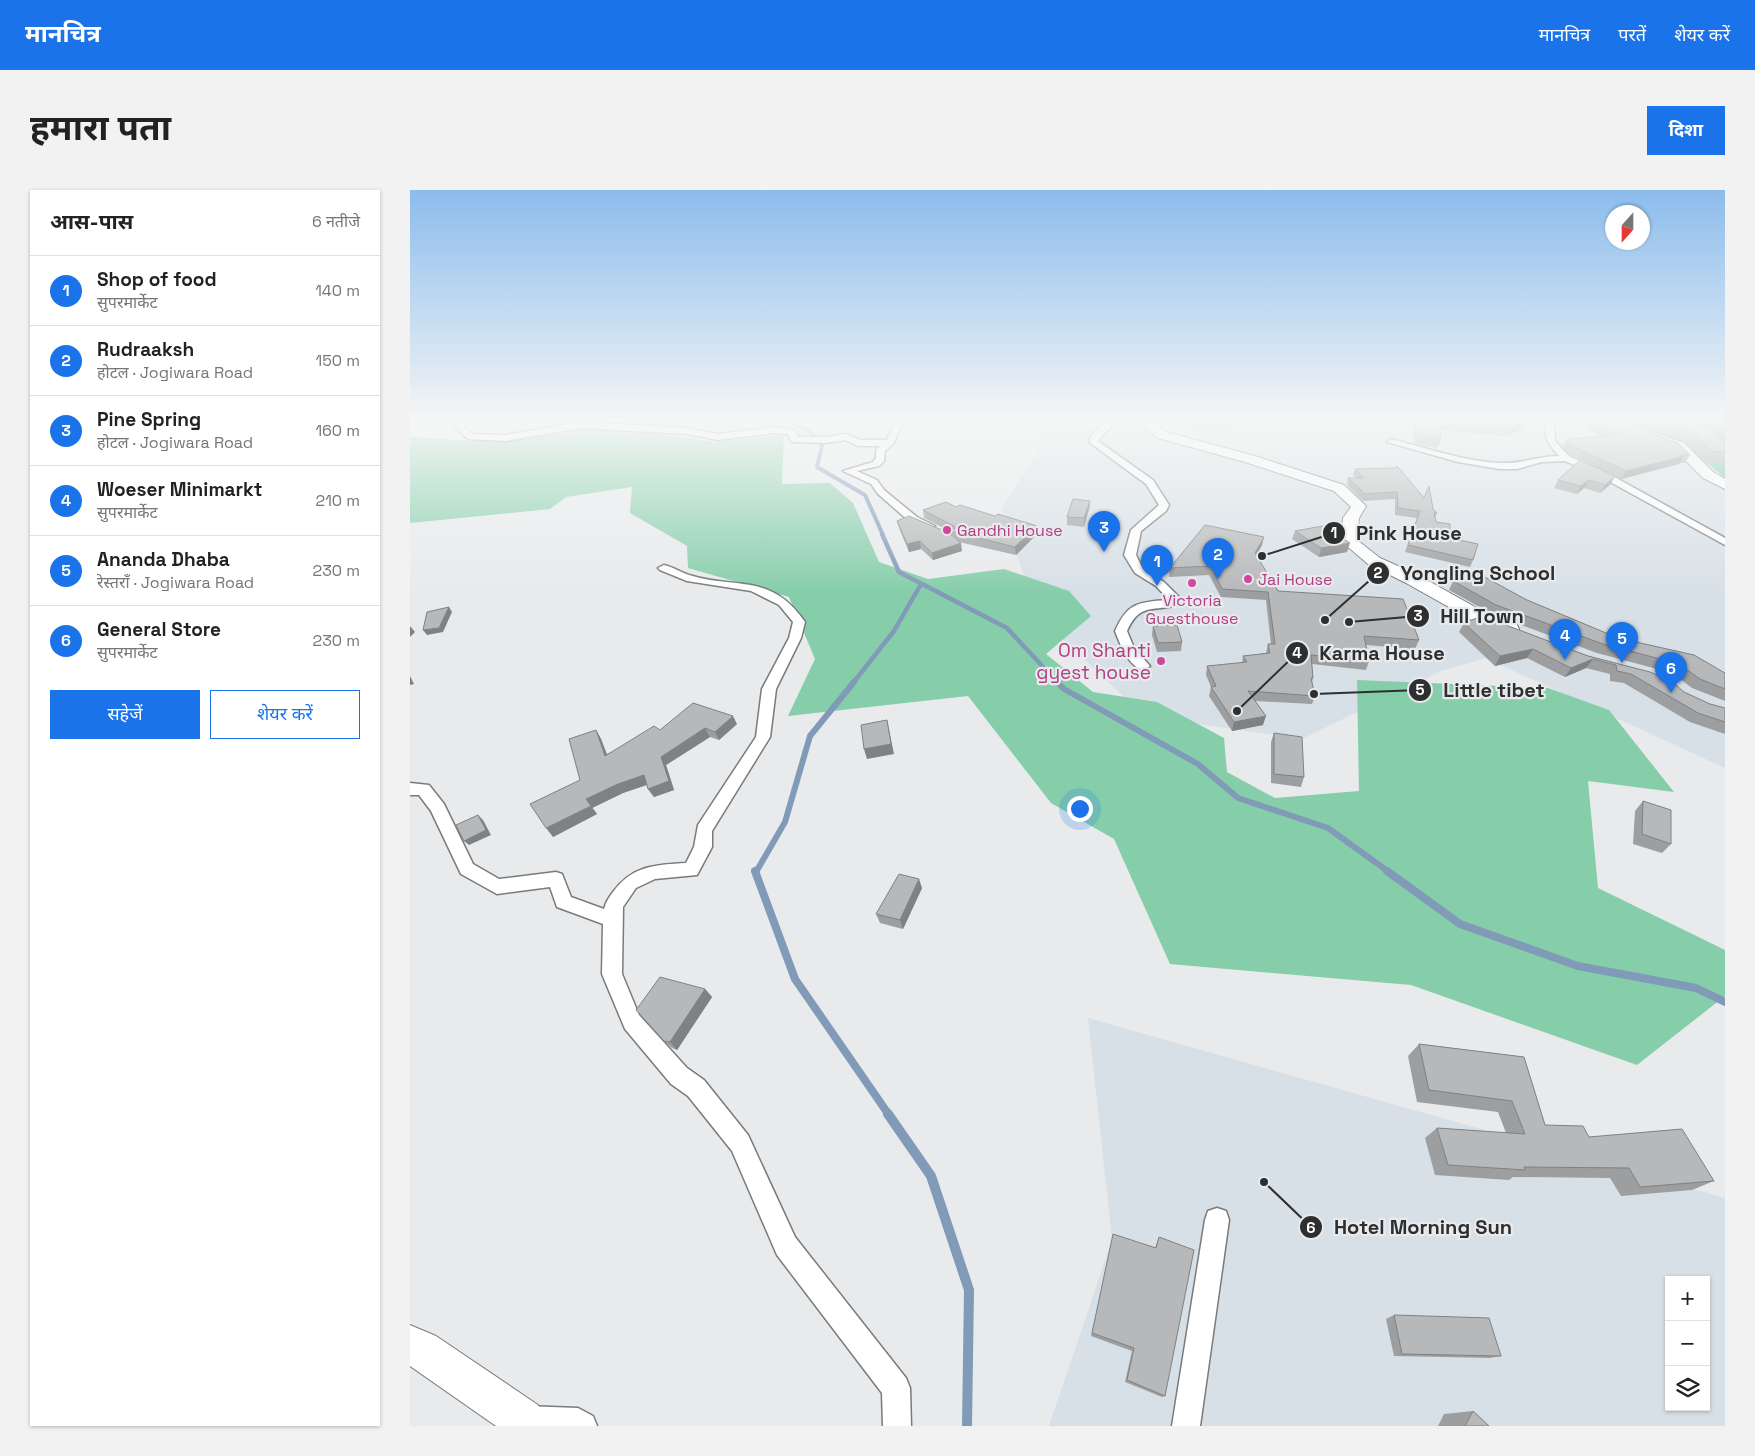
<!DOCTYPE html>
<html lang="hi">
<meta charset="utf-8">
<style>
:root{--surface:#fff;--page:#f2f2f2;--text:#222;--muted:#767676;--line:#e0e0e0;--accent:#1a73e8}
body{margin:0;font-family:"Space Grotesk","Noto Sans Devanagari",sans-serif;background:var(--page);color:var(--text)}
.controls{position:absolute;right:15px;bottom:15px;display:grid;overflow:hidden;border-radius:0px;box-shadow:0 1px 4px #0004}
.controls button{width:45px;height:45px;display:grid;place-items:center;padding:0;border:0;border-bottom:1px solid var(--line);background:var(--surface);color:var(--text);font:25px sans-serif}
.compass{position:absolute;left:1195px;top:15px;width:45px;height:45px;border-radius:50%;background:var(--surface);box-shadow:0 1px 4px #0004;rotate:201deg}
.you{position:absolute;left:669px;top:618px;width:18px;height:18px;margin:-12px;border:4px solid #fff;border-radius:50%;background:#1a73e8;box-shadow:0 0 0 8px #1a73e833}
.badge{display:grid;place-items:center;width:32px;height:32px;border-radius:50%;background:var(--accent);color:#fff;font-size:16px;font-weight:700}
.pin{position:absolute;translate:-50% -41px;filter:drop-shadow(0 1px 2px #0008)}
.pin::after{content:'';position:absolute;top:26px;width:18px;height:15px;background:inherit;clip-path:polygon(0 0,100% 0,50% 100%)}
.list{margin:0;padding:0;list-style:none}
h2{display:flex;justify-content:space-between;align-items:center;height:65px;margin:0;padding:0 20px;font-size:21px}
h2 small{font-size:16px;font-weight:400;color:var(--muted)}
.list li{display:grid;grid-template-columns:32px 1fr auto;gap:15px;align-items:center;box-sizing:border-box;height:70px;padding:0 20px;border-top:1px solid var(--line)}
.list b{display:block;font-size:19px;white-space:nowrap}
.list p{margin:0;font-size:16px;white-space:nowrap;color:var(--muted)}
.list em{font-size:16px;font-style:normal;color:var(--muted)}
.actions{display:flex;gap:10px;padding:15px 20px}
.actions a{flex:1;padding:11px 0;border:1px solid var(--accent);border-radius:0px;text-align:center;font-size:18px;color:var(--accent)}
.actions .main{background:var(--accent);color:#fff}
.icon{flex:none;width:28px;height:28px;fill:none;stroke:currentColor;stroke-width:2;stroke-linecap:round;stroke-linejoin:round}
.map{position:relative;flex:none;width:1315px;height:1236px;overflow:hidden;border-radius:0px}
header{display:flex;align-items:center;gap:30px;box-sizing:border-box;height:70px;padding:0 25px;background:var(--accent);color:#fff}
header strong{font-size:24px}
nav{display:flex;gap:28px;margin-inline-start:auto;font-size:18px}
.intro{display:flex;align-items:center;justify-content:space-between;box-sizing:border-box;height:120px;padding:0 30px}
h1{margin:0;font-size:35px}
.button{padding:12px 22px;border-radius:0px;background:var(--accent);color:#fff;font-size:18px;font-weight:700}
main{display:flex;gap:30px;padding:0 30px}
aside{flex:1;background:var(--surface);border-radius:0px;box-shadow:0 1px 4px #0004}
.map>svg:first-child{display:block}
</style>
<header>
<strong>मानचित्र</strong>
<nav><a>मानचित्र</a><a>परतें</a><a>शेयर करें</a></nav>
</header>
<div class="intro"><h1>हमारा पता</h1><a class="button">दिशा</a></div>
<main>
<aside>
<h2>आस-पास<small>6 नतीजे</small></h2>
<ul class="list">
<li><span class="badge">1</span><div><b>Shop of food</b><p>सुपरमार्केट</p></div><em>140 m</em></li>
<li><span class="badge">2</span><div><b>Rudraaksh</b><p>होटल · Jogiwara Road</p></div><em>150 m</em></li>
<li><span class="badge">3</span><div><b>Pine Spring</b><p>होटल · Jogiwara Road</p></div><em>160 m</em></li>
<li><span class="badge">4</span><div><b>Woeser Minimarkt</b><p>सुपरमार्केट</p></div><em>210 m</em></li>
<li><span class="badge">5</span><div><b>Ananda Dhaba</b><p>रेस्तराँ · Jogiwara Road</p></div><em>230 m</em></li>
<li><span class="badge">6</span><div><b>General Store</b><p>सुपरमार्केट</p></div><em>230 m</em></li>
</ul>
<div class="actions"><a class="main">सहेजें</a><a>शेयर करें</a></div>
</aside>
<div class="map">
<svg width="1315" height="1236" viewBox="0 0 1315 1236">
<rect width="100%" height="100%" fill="#e8eaec"/>
<g fill="#d7e0e7" fill-rule="evenodd">
<path d="M621 230H1315V578L1076 468 1031 481 892 549 734 526 627 424 591 319 633 253Z"/>
<path d="M678 828 1315 1008V1236H639L702 1050ZM1259 1090H1296V1217H1259Z"/>
</g>
<path fill="#86ceaa" d="M173 239 244 243 305 252 374 245 372 294 420 293 443 313 469 372 518 389 594 379 659 401 681 426 636 464 683 502 747 512 814 548 817 582 865 608 949 601 947 490 1138 498 1199 520 1264 602 1178 591 1188 698 1315 760V806L1227 875 1001 795 760 774 704 649 641 613 558 506 378 526 405 469 379 407 278 378 277 356 220 323 222 297 156 307 140 319 0 333V247L61 251Z"/>
<path fill="#59be8f" d="M1229 230H1315V288L1278 257 1223 234Z"/>
<g fill="none" stroke-linecap="round" stroke-linejoin="round">
<path stroke="#809ab8" stroke-width="4" d="M381 230 413 251 407 277 455 305 473 345"/>
<g stroke="#809ab8" stroke-width="4.5">
<path d="M472 344 489 382 597 438 648 493"/>
<path d="M443 493 484 441 511 394"/>
</g>
<g stroke="#809ab8" stroke-width="6">
<path d="M647 492 654 499 788 574 828 608 918 638 979 682"/>
<path d="M346 682 375 632 400 546 444 492"/>
</g>
<g stroke="#809ab8" stroke-width="8">
<path d="M345 681 385 789 479 925"/>
<path d="M977 681 1050 734 1168 776 1286 798 1315 812"/>
</g>
<path stroke="#809ab8" stroke-width="10" d="M478 924 521 986 559 1100 557 1236"/>
<g stroke="#787a7b" stroke-width="3">
<g id="street">
<path d="M49 230H57L54 237 63 244 95 245 171 232 277 238 308 244 363 237 385 240 388 247H415L436 244 450 250H477L485 230H493L484 253 475 261 474 271 469 276 447 281 467 290 474 300 507 327 525 336 520 339 499 331 468 304 461 294 433 281 463 272 466 268V260L470 256H448L435 250 415 253 384 252 381 251 378 244 363 243 308 250 277 244 171 238 95 251 58 249 46 238Z"/>
<path d="M698 230H707L688 251 743 290 759 315 756 321 731 341 726 365 733 379 754 392 769 407 764 416C741 421 729 414 717 441L724 458 740 476 733 480C718 476 710 454 705 441 717 414 727 412 756 410L757 408 746 396 725 383 714 365 721 340 749 315 736 294 679 252 681 246Z"/>
<path d="M1140 230H1148L1144 236 1145 251 1159 266 1199 284 1315 348V355L1193 288 1155 271 1132 272 1107 279H1089L1048 272 977 252 981 249C1017 258 1055 272 1091 273 1111 274 1129 266 1149 266 1139 255 1130 244 1140 230Z"/>
<path d="M254 375C263 377 270 382 279 385 328 400 360 382 395 432L391 448 366 499 360 547 302 641V657L287 685 245 689 226 698 213 717 212 784 229 825 277 878 294 890 338 945 385 1047 496 1188 500 1198 501 1236H473L472 1203 367 1065 322 961 278 906 261 894 215 839 192 784 193 734 147 717 140 697 87 704 51 684 21 621 9 605H0V593L19 595 34 614 63 674 89 689 146 682 152 684 161 707 194 719C196 712 199 707 203 702 223 675 245 675 276 673L284 657 288 635 346 547 352 499 379 448 383 432 369 415 341 401 277 391 250 380 248 378Z"/>
<path d="M807 1018 816 1021 819 1030 790 1236H762L795 1030 798 1021Z"/>
<path d="M115 1216 168 1218 183 1226 187 1236H103L101 1230 105 1220Z"/>
</g>
</g>
<g stroke="#787a7b" stroke-width="2">
<g id="secondary">
<path d="M726 230H740L756 242 845 266 934 295 956 316 949 328 947 350 970 368 1008 385 1081 426 1107 435 1109 439 1107 443 1100 445 1069 434 996 393 958 374 931 351 933 328 941 317 924 301 835 272 748 248Z"/>
<path d="M1211 230H1223V235L1274 253 1303 282 1315 289V299L1293 288 1264 259 1213 240Z"/>
<path d="M0 1135 26 1146 128 1215 139 1236H86L0 1176Z"/>
</g>
</g>
<use href="#street" fill="#fff" fill-rule="evenodd"/>
<use href="#secondary" fill="#fff" fill-rule="evenodd"/>
</g>
<g fill="#9d9e9f">
<path d="M778 230H816L818 233 817 238 785 240Z"/>
<path d="M1004 230H1123L1112 239 1097 246 1030 240 1031 249 1027 258 1004 253Z"/>
<path d="M1228 230H1282V232L1315 253V273H1296L1275 251 1226 234Z"/>
<path d="M1182 232 1217 234 1280 265 1275 273H1270L1269 274 1211 289 1160 264 1153 257 1157 249 1192 246 1178 239Z"/>
<path d="M1170 270 1201 294 1190 303 1174 298 1167 304 1144 298 1148 290Z"/>
<path d="M987 276 1027 323 1025 328 1026 332 1063 370 1060 377 995 362 1007 328 985 325V309L953 311 937 295 938 288H946L943 285 945 279 986 278Z"/>
<path d="M680 311 679 319 674 337 657 335V327Z"/>
<path d="M546 317 627 344 606 365 549 352 552 361 523 370 511 359 499 362 489 338 487 331 541 345V342L514 328 513 320Z"/>
<path d="M885 341 937 362 909 367 882 349Z"/>
<path d="M852 355 846 365 868 401 1009 450 1005 459 956 455 959 471 956 480 902 474 903 488 902 492 905 506 902 514 845 511 853 535 822 541 799 506 801 497 796 485 797 476 832 473 833 466 856 463 858 454H861L856 410 811 407 799 385 759 387 760 378Z"/>
<path d="M1043 391 1117 410 1208 448 1315 483V511L1282 498 1269 488 1247 479 1187 463 1082 424 1039 400Z"/>
<path d="M1054 433 1240 482 1274 502 1300 514 1315 518V544L1280 532 1214 493 1200 491V484L1176 478 1155 487 1117 468 1085 476 1049 442Z"/>
<path d="M743 436 772 452 771 461 747 462 742 445Z"/>
<path d="M327 534 309 550 300 547 256 575 264 600 244 607 238 599 237 595 213 603 182 618 187 624 143 647 170 590 186 540 191 549 197 564 250 540Z"/>
<path d="M864 543 894 587 891 597 861 593V552Z"/>
<path d="M1233 611 1261 654 1252 663 1223 654 1225 621Z"/>
<path d="M512 698 493 739 470 733 466 724Z"/>
<path d="M295 799 302 807 267 860 262 858 254 851Z"/>
<path d="M1009 854 1114 867 1135 935 1179 947 1304 991 1282 1000 1211 1006 1200 988 1103 987 1099 990 1025 985 1015 948 1027 938 1096 943 1088 922 1007 912 998 866Z"/>
<path d="M703 1044 745 1058 749 1047 755 1206 752 1207 715 1192 722 1161 681 1146Z"/>
<path d="M984 1125 1091 1166 1080 1168 984 1166 976 1129Z"/>
<path d="M1063 1221 1079 1236H1028L1034 1224Z"/>
</g>
<g fill="#7f8182">
<path d="M1117 230H1123L1112 239 1097 246 1101 237Z"/>
<path d="M1274 266 1269 274 1211 289 1216 281Z"/>
<path d="M1205 286 1201 294 1190 303 1195 295Z"/>
<path d="M1179 290 1174 298 1167 304 1171 296Z"/>
<path d="M680 311 679 319 674 337V328Z"/>
<path d="M627 336V344L606 365 605 357Z"/>
<path d="M854 347 852 355 843 371 845 363Z"/>
<path d="M510 351 511 359 499 362 497 354Z"/>
<path d="M551 353 552 361 523 370 522 363Z"/>
<path d="M940 353 937 362 909 367 911 358Z"/>
<path d="M39 417 42 422 33 442 17 445 13 440Z"/>
<path d="M0 436 5 442 0 447Z"/>
<path d="M1123 459 1117 468 1085 476 1090 466Z"/>
<path d="M1183 469 1176 478 1155 487 1161 478Z"/>
<path d="M0 486 4 494 0 495Z"/>
<path d="M323 526 327 534 309 550 305 542Z"/>
<path d="M856 526 853 535 822 541 824 532Z"/>
<path d="M477 530 484 564 457 569 454 559Z"/>
<path d="M295 538 300 547 256 575 264 600 244 607 238 599 251 567Z"/>
<path d="M186 540 191 549 200 574 195 566Z"/>
<path d="M234 585 239 594 213 603 182 618 176 609 208 594Z"/>
<path d="M181 616 187 624 143 647 136 638Z"/>
<path d="M68 625 73 630 81 645 59 655 54 651Z"/>
<path d="M509 689 512 698 493 739 490 730Z"/>
<path d="M295 799 302 807 267 860 260 852Z"/>
</g>
<g fill="#b6b8b9" stroke="#7f8182">
<path d="M782 230H816L818 233 786 235Z"/>
<path d="M1007 230H1117L1101 237 1030 231 1031 249 1007 244Z"/>
<path d="M1199 230H1215L1217 234 1268 253 1280 265H1271L1274 266 1216 281 1164 257 1157 249 1209 245 1182 232Z"/>
<path d="M1249 230H1282V232L1304 241 1315 253V262H1303L1281 241Z"/>
<path d="M1170 270 1205 286 1195 295 1179 290 1171 296 1148 290Z"/>
<path d="M987 276 1014 308 1019 296 1023 319 1027 323H1024L1026 332 1040 334V348L1068 354 1063 370 998 355 1010 321 988 318 987 302 955 304 938 288H954L945 279 987 278Z"/>
<path d="M663 309 680 311 674 328 657 327Z"/>
<path d="M536 312 546 317 550 315 585 326 588 324 627 336 605 357 540 341 545 338 544 336 513 320Z"/>
<path d="M499 326 539 343 551 353 522 363 510 351 497 354 487 331Z"/>
<path d="M795 335 854 347 845 363 868 401 993 409 1009 450 954 446 959 471 901 465 903 488H901L905 506 838 501 856 526 824 532 801 497 806 496 797 476 837 472 833 466 860 463 858 454H865L858 402 812 399 801 376 760 378Z"/>
<path d="M913 336 940 353 911 358 885 341Z"/>
<path d="M1069 384 1117 410 1208 448 1284 465 1315 483V499L1290 489 1276 479 1254 470 1193 454 1086 415 1043 391Z"/>
<path d="M39 417 29 438 13 440 17 422Z"/>
<path d="M1072 426 1178 466 1240 482 1260 490 1274 502 1300 514 1315 518V532L1288 523 1221 484 1207 481 1206 475 1183 469 1161 478 1123 459 1090 466 1054 433Z"/>
<path d="M767 435 772 452 748 453 743 436Z"/>
<path d="M283 513 323 526 305 542 295 538 251 567 259 591 238 599 234 585 208 594 176 609 181 616 136 638 120 614 170 590 159 549 186 540 195 566 244 536 250 540Z"/>
<path d="M477 530 481 554 454 559 451 535Z"/>
<path d="M864 543 892 547 894 587 864 584Z"/>
<path d="M1233 611 1261 620V654L1232 644Z"/>
<path d="M68 625 76 640 54 651 46 635Z"/>
<path d="M489 684 509 689 490 730 466 724Z"/>
<path d="M250 787 295 799 260 852 254 851 226 820Z"/>
<path d="M1009 854 1114 867 1135 935 1173 936 1179 947 1272 939 1304 991 1230 997 1219 978 1114 977 1115 980 1038 975 1027 938 1115 944 1102 911 1019 900Z"/>
<path d="M703 1044 746 1058 749 1047 784 1060 755 1206 717 1190 724 1158 682 1143Z"/>
<path d="M984 1125 1079 1128 1091 1166 992 1164Z"/>
<path d="M1063 1221 1079 1236H1055Z"/>
</g>
<linearGradient id="sky" x2="0" y2="1"><stop stop-color="#8cbcec"/><stop offset="0.57" stop-color="#f5f6f6"/><stop offset="1" stop-color="#f5f6f6" stop-opacity="0"/></linearGradient>
<rect width="1315" height="403" fill="url(#sky)"/>
<g fill="#d1479c" stroke="#e8eaec" stroke-width="2">
<circle cx="537" cy="340" r="5"/>
<circle cx="838" cy="389" r="5"/>
<circle cx="782" cy="393" r="5"/>
<circle cx="751" cy="471" r="5"/>
</g>
<g text-anchor="middle" dominant-baseline="central" stroke-width="4.5" stroke-linejoin="round" paint-order="stroke">
<g font-size="16" fill="#b23c85" stroke="#e8eaec" text-anchor="start">
<text x="547" y="340">Gandhi House</text>
<text x="848" y="389">Jai House</text>
<text x="782" y="410" text-anchor="middle">Victoria<tspan x="782" dy="18">Guesthouse</tspan></text>
</g>
<g font-size="19" fill="#b23c85" stroke="#e8eaec" text-anchor="end">
<text x="741" y="460">Om Shanti<tspan x="741" dy="22">gyest house</tspan></text>
</g>
</g>
<path fill="none" stroke="#2e2f30" stroke-width="2" d="M852 366L924 343M915 430L968 383M939 432L1008 426M827 521L887 463M904 504L1010 500M854 992L901 1037"/>
<g fill="#2e2f30" stroke="#e8eaec" stroke-width="2">
<circle cx="852" cy="366" r="5"/>
<circle cx="915" cy="430" r="5"/>
<circle cx="939" cy="432" r="5"/>
<circle cx="827" cy="521" r="5"/>
<circle cx="904" cy="504" r="5"/>
<circle cx="854" cy="992" r="5"/>
<circle cx="924" cy="343" r="12"/>
<circle cx="968" cy="383" r="12"/>
<circle cx="1008" cy="426" r="12"/>
<circle cx="887" cy="463" r="12"/>
<circle cx="1010" cy="500" r="12"/>
<circle cx="901" cy="1037" r="12"/>
</g>
<g font-size="15" text-anchor="middle" font-weight="bold" fill="#fff">
<text x="924" y="348">1</text>
<text x="968" y="388">2</text>
<text x="1008" y="431">3</text>
<text x="887" y="468">4</text>
<text x="1010" y="505">5</text>
<text x="901" y="1043">6</text>
</g>
<g font-size="20" text-anchor="middle" font-weight="bold" fill="#2e2f30" stroke="#e8eaec" stroke-width="4.5" stroke-linejoin="round" paint-order="stroke">
<text x="999" y="350">Pink House</text>
<text x="1068" y="390">Yongling School</text>
<text x="1072" y="433">Hill Town</text>
<text x="972" y="470">Karma House</text>
<text x="1084" y="507">Little tibet</text>
<text x="1013" y="1044">Hotel Morning Sun</text>
</g>
</svg>
<div class="controls">
<button>+</button>
<button>−</button>
<button><svg class="icon" aria-label="layers" viewBox="0 0 24 24"><path d="M12 4l9 5-9 5-9-5zM3 14l9 5 9-5"/></svg></button>
</div>
<svg class="compass" viewBox="-18 -18 36 36"><path d="M0-13l5 13h-10z" fill="#e53935"/><path d="M0 13l5-13h-10z" fill="#767676"/></svg>
<div class="you"></div>
<div class="pin badge" style="left:747px;top:396px">1</div>
<div class="pin badge" style="left:808px;top:389px">2</div>
<div class="pin badge" style="left:694px;top:362px">3</div>
<div class="pin badge" style="left:1155px;top:470px">4</div>
<div class="pin badge" style="left:1212px;top:473px">5</div>
<div class="pin badge" style="left:1261px;top:503px">6</div>
</div>
</main>
